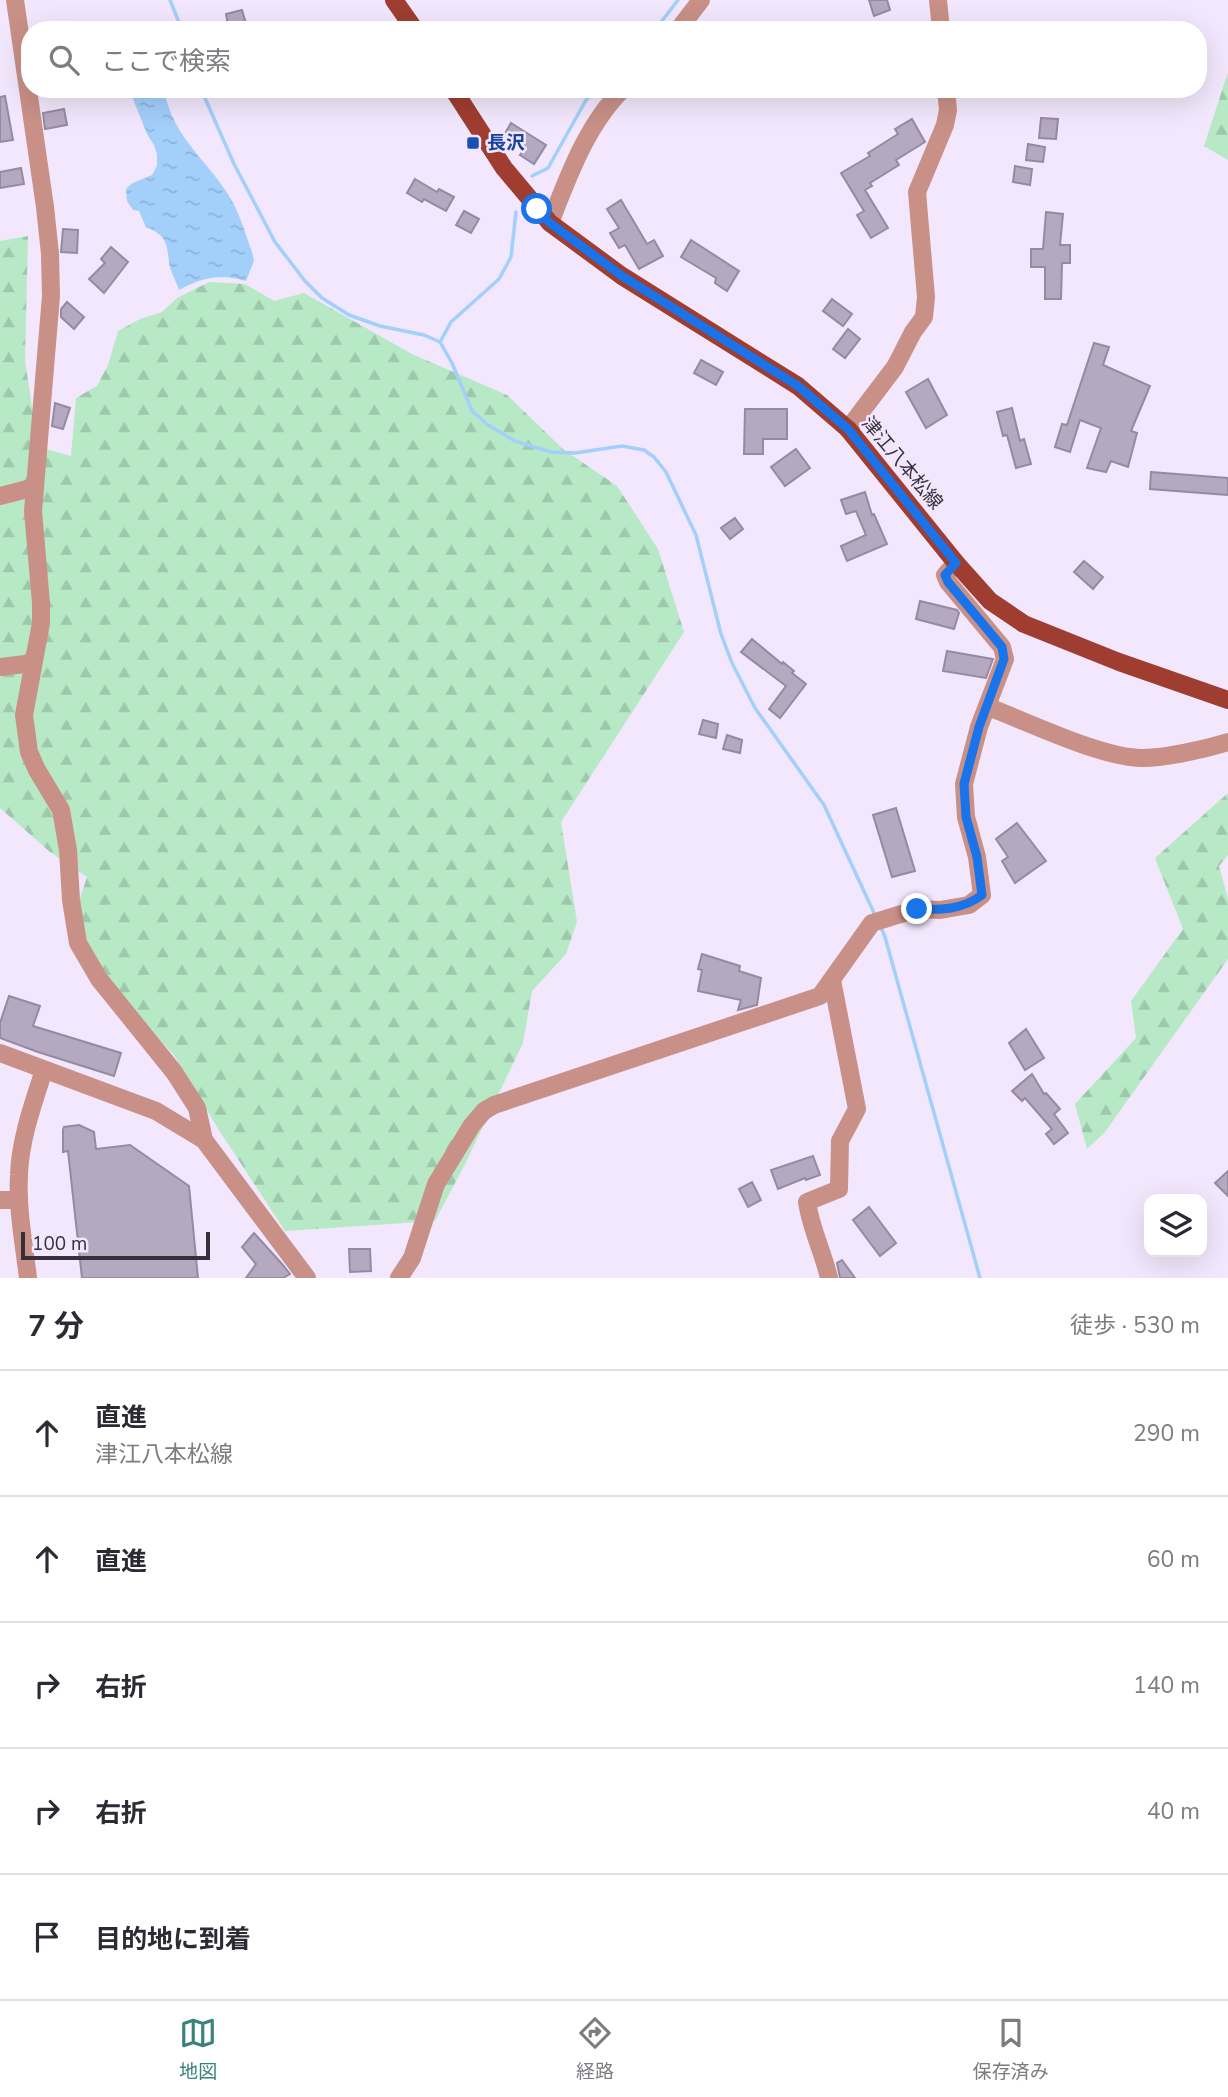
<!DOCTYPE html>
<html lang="ja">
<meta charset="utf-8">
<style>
:root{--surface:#fff;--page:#f2f2f3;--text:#2b2b33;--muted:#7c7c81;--line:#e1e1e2;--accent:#3b827c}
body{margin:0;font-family:"Nunito Sans","Noto Sans JP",sans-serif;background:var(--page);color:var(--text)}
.controls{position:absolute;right:21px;bottom:21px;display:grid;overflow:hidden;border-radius:14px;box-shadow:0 7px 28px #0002}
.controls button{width:63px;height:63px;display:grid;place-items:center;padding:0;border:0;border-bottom:2px solid var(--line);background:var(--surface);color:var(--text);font:35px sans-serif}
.scale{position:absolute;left:21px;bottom:18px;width:189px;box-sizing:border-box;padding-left:7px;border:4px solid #35303a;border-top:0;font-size:19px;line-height:24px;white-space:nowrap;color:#35303a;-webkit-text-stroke:5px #f2e7fc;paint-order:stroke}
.stop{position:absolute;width:21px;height:21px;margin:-16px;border:5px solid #1a73e8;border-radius:50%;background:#fff}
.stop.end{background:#1a73e8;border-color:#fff;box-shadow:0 2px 7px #0008}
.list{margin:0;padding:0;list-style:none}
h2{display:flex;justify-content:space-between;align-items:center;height:91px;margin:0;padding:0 28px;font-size:30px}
h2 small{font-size:23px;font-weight:400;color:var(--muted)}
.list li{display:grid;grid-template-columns:46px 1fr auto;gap:21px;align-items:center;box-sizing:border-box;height:126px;padding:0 28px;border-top:2px solid var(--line)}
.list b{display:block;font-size:26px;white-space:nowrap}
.list p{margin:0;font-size:23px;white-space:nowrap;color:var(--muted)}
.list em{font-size:23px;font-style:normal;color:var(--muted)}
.icon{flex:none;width:38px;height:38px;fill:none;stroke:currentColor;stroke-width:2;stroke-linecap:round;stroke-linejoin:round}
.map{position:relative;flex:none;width:1228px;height:1278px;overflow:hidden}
.search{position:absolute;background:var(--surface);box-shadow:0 7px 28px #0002;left:21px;right:21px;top:21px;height:77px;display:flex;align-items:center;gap:18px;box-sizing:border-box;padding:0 24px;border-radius:28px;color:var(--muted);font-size:26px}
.sheet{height:721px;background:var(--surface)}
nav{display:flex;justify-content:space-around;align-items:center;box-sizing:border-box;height:98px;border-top:2px solid var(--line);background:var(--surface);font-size:19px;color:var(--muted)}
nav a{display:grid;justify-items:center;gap:4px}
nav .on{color:var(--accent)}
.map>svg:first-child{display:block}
</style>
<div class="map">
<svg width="1228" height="1278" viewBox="0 0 1228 1278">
<defs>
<pattern id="forest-firs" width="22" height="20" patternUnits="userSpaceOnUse" patternTransform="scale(1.75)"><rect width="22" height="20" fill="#b7e9c6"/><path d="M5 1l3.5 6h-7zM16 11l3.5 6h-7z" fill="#9ec8ab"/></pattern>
<pattern id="water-ripples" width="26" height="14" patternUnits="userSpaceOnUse" patternTransform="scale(1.75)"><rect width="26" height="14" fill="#a3cffb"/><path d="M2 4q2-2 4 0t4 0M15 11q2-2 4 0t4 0" fill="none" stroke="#8db2d8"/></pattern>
</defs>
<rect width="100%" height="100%" fill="#f2e7fc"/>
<g fill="url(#forest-firs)">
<path d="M1228 72V160L1204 146Z"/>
<path d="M28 236 25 360 38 447 71 456 76 398 97 386 108 365 118 331 140 319 162 312 177 298 209 282 245 284 274 301 304 293 412 354 507 395 563 449 617 486 658 549 684 632 561 822 577 922 566 954 532 991 523 1043 465 1164 435 1221 285 1231 217 1127 174 1055 93 970 74 917 87 877 50 852 0 808V241Z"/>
<path d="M1228 793V855L1219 866 1228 899V959L1105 1132 1087 1149 1075 1104 1136 1038 1131 1001 1183 929 1155 858Z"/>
</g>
<path fill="url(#water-ripples)" d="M129 89H164C173 140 209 160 232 201 241 217 246 236 252 252L254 261 246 281C219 273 202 278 179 290 176 281 170 271 169 262 167 243 166 235 146 227L139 211 133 210 127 201 126 189 131 184 152 175 157 166V154L154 145 147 134Z"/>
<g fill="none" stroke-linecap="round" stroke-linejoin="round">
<g stroke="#a3cffb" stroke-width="3.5">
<path d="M170 0 182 30"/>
<path d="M655 30 678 0"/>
<path d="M201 89 234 164 275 242 305 281 322 298 349 315 380 326 424 335 440 342 452 363 472 411 488 425 515 441 551 452 575 453 622 446 644 450 654 457 666 472 696 535 721 634 732 663 755 708 824 805 875 915"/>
<path d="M532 176 548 168 586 100 598 89"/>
<path d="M440 342 451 322 499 279 511 257 516 212"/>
<path d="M880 925 885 937 980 1278"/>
</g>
</g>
<g fill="#b5a8c1" stroke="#9689a2" stroke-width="2">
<path d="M869 0H887L890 10 874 16Z"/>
<path d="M242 10 247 27 229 30 226 14Z"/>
<path d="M5 96 13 140 0 142V97Z"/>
<path d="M64 109 67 125 45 129 43 113Z"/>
<path d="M1041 118 1058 119 1056 139 1039 138Z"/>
<path d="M912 119 925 142 896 160 899 165 870 183 872 186 865 190 888 228 871 238 857 215 864 211 841 173 870 156 868 153 898 134 895 129Z"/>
<path d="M511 123 546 145 534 164 520 155 524 149 503 137Z"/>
<path d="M1028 144 1045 147 1043 162 1026 160Z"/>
<path d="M1015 166 1032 169 1030 185 1013 182Z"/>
<path d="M21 168 24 184 0 188V172Z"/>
<path d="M415 179 437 192 439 189 454 197 446 211 424 199 422 202 407 193Z"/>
<path d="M621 200 647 244 654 240 663 256 639 269 625 245 619 248 610 233 619 228 607 209Z"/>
<path d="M464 211 479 219 471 233 456 225Z"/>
<path d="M1046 212 1063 214 1060 245H1070V263H1062L1061 299H1045V267H1031V249H1043Z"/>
<path d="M63 229 78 230 77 253 61 252Z"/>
<path d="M691 240 739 271 727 291 715 283 716 278 681 257Z"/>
<path d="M111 247 128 262 104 293 89 279 105 263 101 259Z"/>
<path d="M832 299 852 314 843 326 823 311Z"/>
<path d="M67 302 84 317 74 329 61 317V309Z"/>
<path d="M848 329 860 339 845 358 833 349Z"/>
<path d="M1094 343 1109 347 1103 365 1150 386 1131 431 1137 433 1128 467 1111 461 1106 472 1087 468 1101 428 1080 420 1070 452 1055 447 1062 424 1067 425Z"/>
<path d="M701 360 723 372 716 385 694 373Z"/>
<path d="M928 379 947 415 926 428 906 392Z"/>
<path d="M55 403 70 408 63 429 52 426Z"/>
<path d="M1012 408 1020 441 1024 439 1031 464 1016 468 1007 435 1003 436 997 412Z"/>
<path d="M745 409H787V439H763V454H744Z"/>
<path d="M796 449 810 468 785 486 771 467Z"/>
<path d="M1151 472 1228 478V495L1150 489Z"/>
<path d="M865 492 872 515 874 514 887 544 847 561 841 546 866 535 856 511 846 514 841 500Z"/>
<path d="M735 518 743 529 730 539 721 528Z"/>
<path d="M1084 561 1103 577 1093 589 1074 572Z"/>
<path d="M920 601 957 610 959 613 954 629 916 619Z"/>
<path d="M752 639 782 664 783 662 794 671 792 673 806 684 780 718 769 709 786 686 741 652Z"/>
<path d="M947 651 993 659 986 678 943 671Z"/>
<path d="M703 720 718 724 716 738 699 734Z"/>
<path d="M727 735 742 740 740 753 723 749Z"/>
<path d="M896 808 915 871 892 877 873 815Z"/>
<path d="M1017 823 1046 861 1015 883 1002 861 1008 857 996 839Z"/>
<path d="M702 954 740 966 739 971 761 978 757 1005 738 1010 741 1000 698 991 702 970 698 969Z"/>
<path d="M9 996 40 1006 33 1026 121 1053 114 1076 38 1052 0 1038V1023Z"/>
<path d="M1026 1029 1044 1058 1025 1070 1009 1043Z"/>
<path d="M1032 1074 1044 1094 1046 1093 1060 1109 1054 1114 1068 1133 1054 1144 1046 1134 1052 1129 1025 1098 1022 1101 1012 1091Z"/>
<path d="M79 1125 94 1132 96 1149 130 1145 189 1186 198 1278H82L68 1151 63 1152V1130L64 1127Z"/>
<path d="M813 1156 820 1175 806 1180 805 1178 778 1189 771 1170Z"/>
<path d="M1228 1171V1196L1215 1183Z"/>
<path d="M752 1182 761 1200 748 1207 739 1189Z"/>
<path d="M869 1207 896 1243 880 1256 853 1220Z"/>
<path d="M254 1233 282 1264 290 1274 283 1278H246L256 1264 242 1247Z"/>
<path d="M349 1249H370L371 1271 350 1272Z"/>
<path d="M842 1260 855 1278H840L837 1263Z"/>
</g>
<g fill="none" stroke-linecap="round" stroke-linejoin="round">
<g stroke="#c89086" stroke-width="18">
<path d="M15 0 45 207 50 254 51 296 33 511 41 603V623L24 715 29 752 37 770 61 810 68 850 71 900 78 943 99 979 174 1072 197 1108 204 1140"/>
<path d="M938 0 941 30"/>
<path d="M678 30 701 0"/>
<path d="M550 223C568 177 587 124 623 89"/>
<path d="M848 429 895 367 913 332 924 317 926 297 917 192 945 125 948 110 946 89"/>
<path d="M0 496 35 487"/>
<path d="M0 667 33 663"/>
<path d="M988 707C1029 722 1101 758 1143 758 1166 758 1205 749 1228 742"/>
<path d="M0 1053 156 1111 204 1140 307 1278"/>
<path d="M0 1200H19"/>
<path d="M28 1278C24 1244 17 1209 19 1175 20 1140 33 1104 44 1070"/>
<path d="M399 1278 412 1258 436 1184 472 1125 484 1111 494 1105 820 996 872 923 917 909 940 910 969 905 982 895 977 857 966 817 964 784 979 727 1005 659 1002 647 948 582 945 575 956 563"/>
<path d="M829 1278C823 1252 811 1229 807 1202L839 1189 840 1141 857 1109 832 980"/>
</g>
<g stroke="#9f3d30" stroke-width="18">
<path d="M394 0 415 30"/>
<path d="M453 89 504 168 550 223 622 276 798 386 848 429 956 563 990 601 1024 624 1119 662 1228 700"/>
</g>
</g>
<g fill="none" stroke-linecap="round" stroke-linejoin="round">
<path stroke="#1a73e8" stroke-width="9" d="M537 209 550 223 622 276 798 386 848 429 956 563 945 575 948 582 1002 647 1004 659 979 727 964 784 966 817 977 857 982 895C962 910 941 910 917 909"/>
</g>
<rect fill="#1a4fb4" stroke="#f2e7fc" stroke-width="2.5" x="466" y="136" width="14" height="14" rx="3.5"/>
<g text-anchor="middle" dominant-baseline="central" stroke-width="5" stroke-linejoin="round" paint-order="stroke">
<g font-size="19" font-weight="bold" fill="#164399" stroke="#f2e7fc" text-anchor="start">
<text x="487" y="143">長沢</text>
</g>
<g font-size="19" fill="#35303a" stroke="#f2e7fc">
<text transform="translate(902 463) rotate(50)">津江八本松線</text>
</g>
</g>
</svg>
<div class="controls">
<button><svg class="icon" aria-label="layers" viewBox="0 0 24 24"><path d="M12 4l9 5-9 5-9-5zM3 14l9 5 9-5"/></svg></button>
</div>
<div class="scale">100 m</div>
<div class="stop" style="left:537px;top:209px"></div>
<div class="stop end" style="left:917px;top:909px"></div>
<div class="search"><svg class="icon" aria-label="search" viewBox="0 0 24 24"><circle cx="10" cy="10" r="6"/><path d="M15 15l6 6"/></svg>ここで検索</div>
</div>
<section class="sheet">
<h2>7 分<small>徒歩 · 530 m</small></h2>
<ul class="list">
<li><svg class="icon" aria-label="ahead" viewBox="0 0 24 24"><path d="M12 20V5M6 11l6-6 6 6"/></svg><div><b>直進</b><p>津江八本松線</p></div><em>290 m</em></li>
<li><svg class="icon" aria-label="ahead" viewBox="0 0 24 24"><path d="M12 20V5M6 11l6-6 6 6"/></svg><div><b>直進</b></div><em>60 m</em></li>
<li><svg class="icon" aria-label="right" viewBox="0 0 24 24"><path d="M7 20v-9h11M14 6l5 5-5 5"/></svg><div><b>右折</b></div><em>140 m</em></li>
<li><svg class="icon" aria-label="right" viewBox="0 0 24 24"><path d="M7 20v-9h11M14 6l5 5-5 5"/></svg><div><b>右折</b></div><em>40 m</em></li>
<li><svg class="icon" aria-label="arrive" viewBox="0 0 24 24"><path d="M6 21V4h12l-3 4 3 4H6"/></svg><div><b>目的地に到着</b></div></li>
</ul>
</section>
<nav>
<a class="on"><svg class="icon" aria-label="map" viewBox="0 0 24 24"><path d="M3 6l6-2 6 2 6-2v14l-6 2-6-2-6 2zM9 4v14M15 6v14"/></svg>地図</a>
<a><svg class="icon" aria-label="directions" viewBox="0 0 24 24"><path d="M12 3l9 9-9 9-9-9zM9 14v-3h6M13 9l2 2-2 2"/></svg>経路</a>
<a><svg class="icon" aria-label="saved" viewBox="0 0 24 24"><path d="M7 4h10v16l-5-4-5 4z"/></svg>保存済み</a>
</nav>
